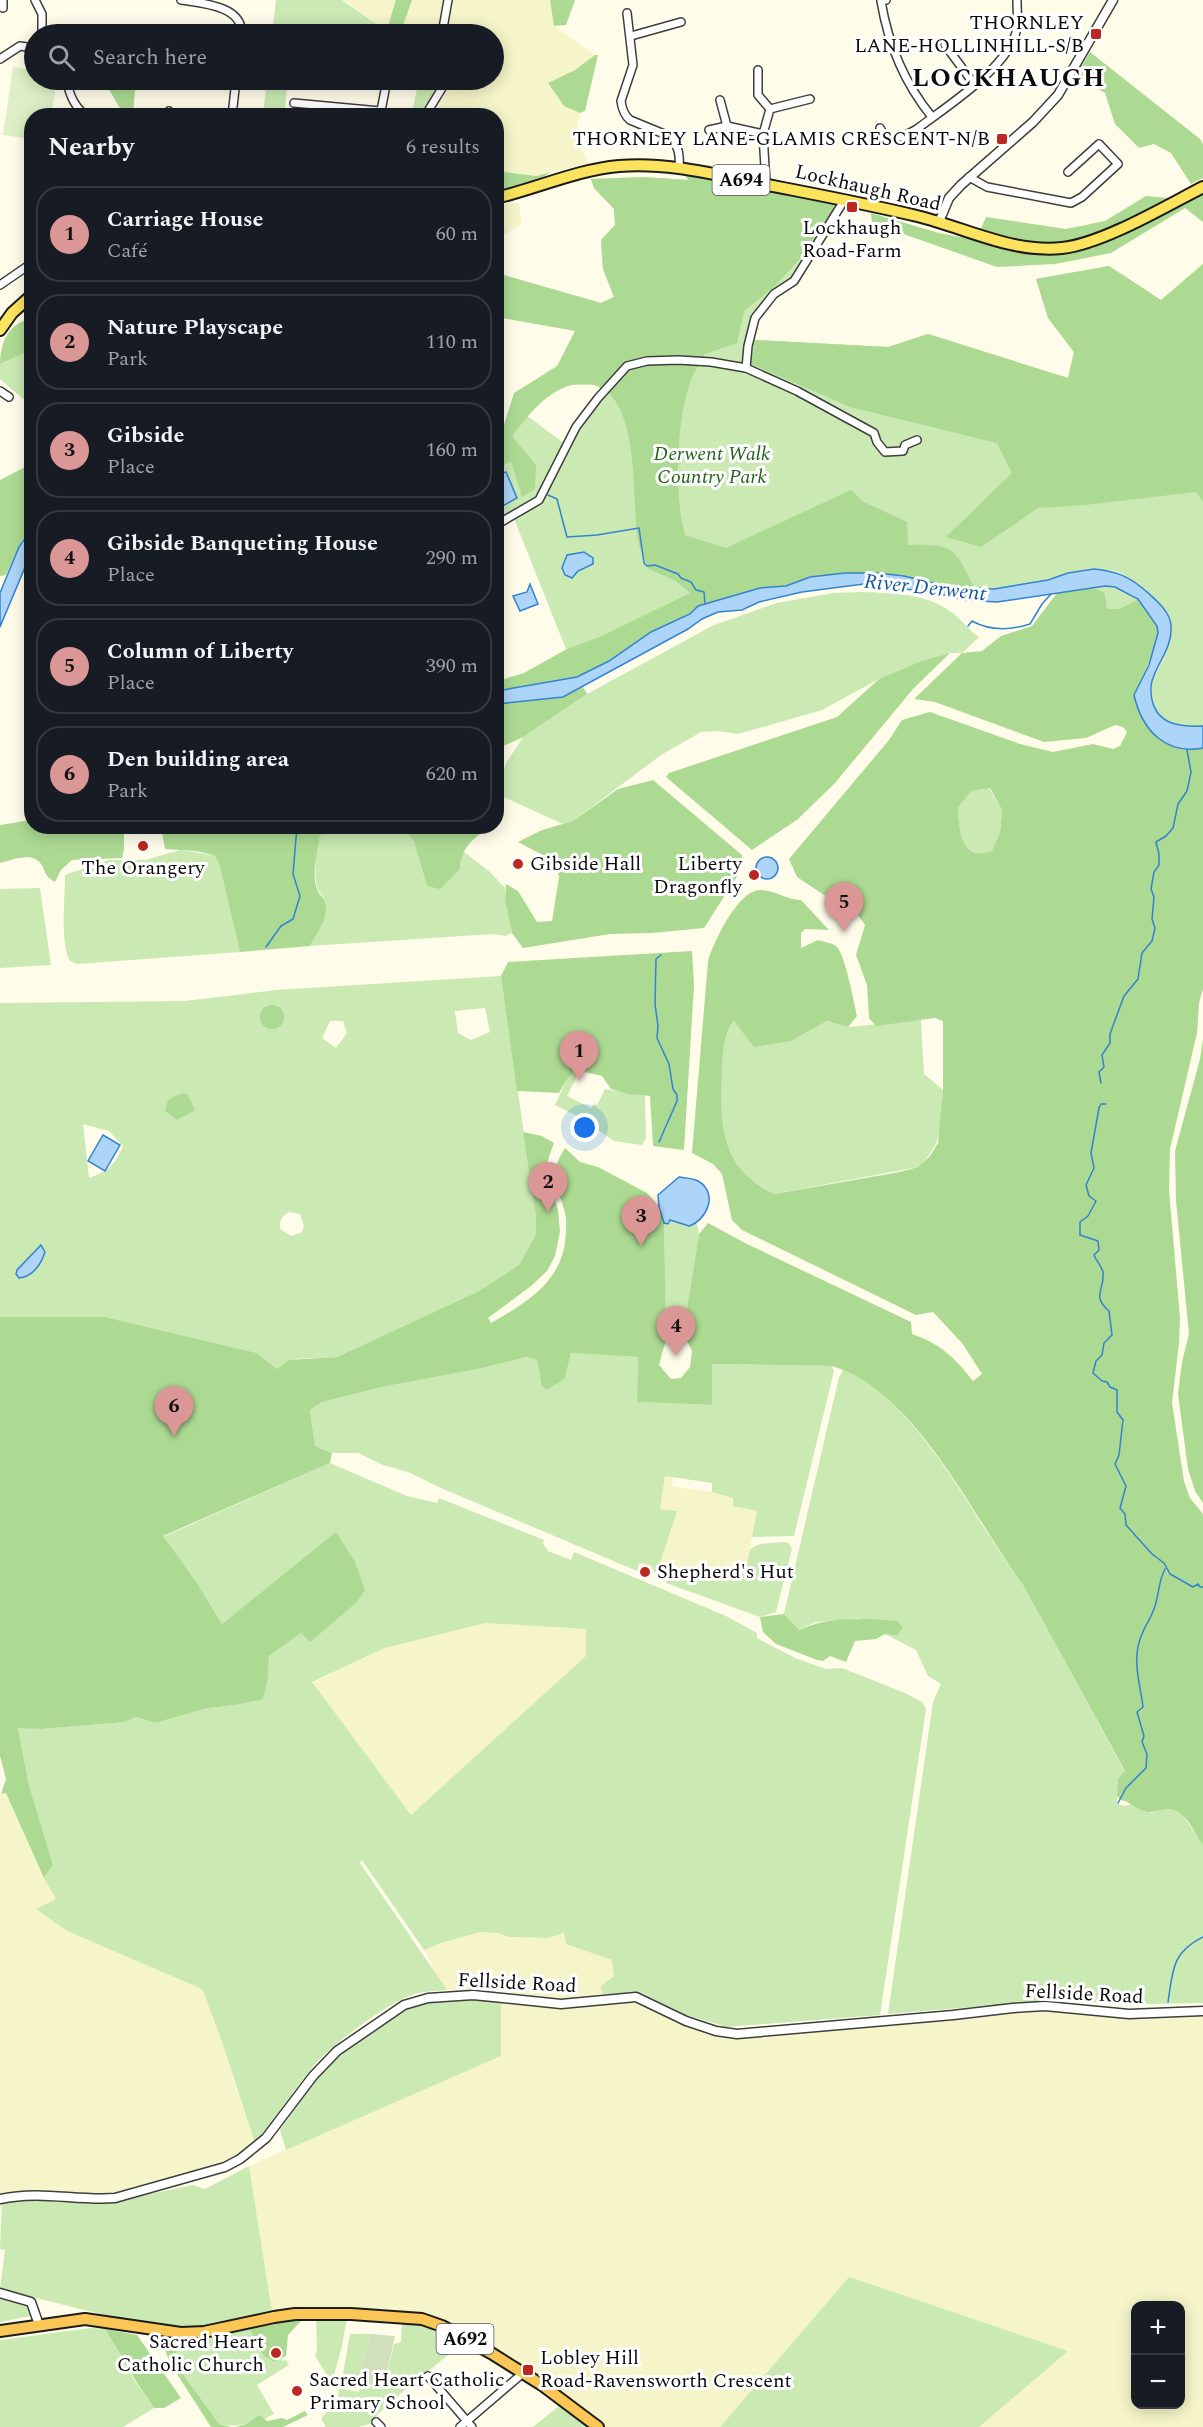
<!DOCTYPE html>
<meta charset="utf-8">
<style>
:root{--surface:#171b24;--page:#242831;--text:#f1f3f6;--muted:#9ea1a6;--line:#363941;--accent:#da9796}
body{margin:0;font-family:Spectral,serif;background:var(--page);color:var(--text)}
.controls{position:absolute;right:18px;bottom:18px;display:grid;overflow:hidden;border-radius:12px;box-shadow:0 3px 15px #0003}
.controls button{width:54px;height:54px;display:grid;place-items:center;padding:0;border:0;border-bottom:2px solid var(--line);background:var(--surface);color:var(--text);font:30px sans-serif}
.you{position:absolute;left:585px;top:1128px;width:21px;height:21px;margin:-15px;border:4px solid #fff;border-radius:50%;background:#1a73e8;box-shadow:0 0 0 9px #1a73e833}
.badge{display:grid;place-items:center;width:39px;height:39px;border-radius:50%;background:var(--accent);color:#111;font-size:20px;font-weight:700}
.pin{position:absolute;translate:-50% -50px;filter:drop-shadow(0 2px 3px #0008)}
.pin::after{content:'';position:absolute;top:32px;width:21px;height:18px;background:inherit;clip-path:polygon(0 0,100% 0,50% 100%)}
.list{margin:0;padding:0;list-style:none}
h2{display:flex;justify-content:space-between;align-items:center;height:78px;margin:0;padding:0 24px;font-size:26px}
h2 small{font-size:20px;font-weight:400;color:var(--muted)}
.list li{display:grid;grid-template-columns:39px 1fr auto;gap:18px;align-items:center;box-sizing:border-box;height:96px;margin:0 12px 12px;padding:0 12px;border:2px solid var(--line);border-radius:24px}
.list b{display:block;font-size:22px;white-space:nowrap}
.list p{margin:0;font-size:20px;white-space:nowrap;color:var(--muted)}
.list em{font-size:20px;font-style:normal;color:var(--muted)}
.icon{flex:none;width:33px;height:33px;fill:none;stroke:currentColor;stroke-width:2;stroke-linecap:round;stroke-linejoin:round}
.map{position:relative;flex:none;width:1203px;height:2427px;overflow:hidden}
.search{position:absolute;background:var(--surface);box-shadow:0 3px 15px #0003;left:24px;top:24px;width:480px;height:66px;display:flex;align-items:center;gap:15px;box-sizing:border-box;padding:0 21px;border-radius:33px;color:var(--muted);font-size:22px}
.panel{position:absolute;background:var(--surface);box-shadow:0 3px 15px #0003;left:24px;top:108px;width:480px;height:726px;border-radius:24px}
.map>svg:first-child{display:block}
</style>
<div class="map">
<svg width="1203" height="2427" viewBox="0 0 1203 2427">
<rect width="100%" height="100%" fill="#fffde9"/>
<g fill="#f5f5c9" fill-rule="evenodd">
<path d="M344 0H550L555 26 595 55 575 70 548 84 564 106 580 113 575 138 589 163 536 176 497 171 496 116 432 115 452 83 447 80H494V34H392Z"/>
<path d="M519 203 522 224 497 239V206Z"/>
<path d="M665 1476 673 1477 672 1486 712 1492 733 1498V1506L757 1511 745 1574 716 1578 701 1575 699 1571 656 1575 676 1512 660 1509Z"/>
<path d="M485 1623 586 1629 587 1656 411 1816 312 1683 385 1648Z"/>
<path d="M6 1793 44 1877 56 1899 36 1909 67 1931 202 1989 220 2031 233 2080 255 2142 235 2157 204 2170 119 2193 103 2195 36 2190 0 2195V1795Z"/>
<path d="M480 1932 498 1933 509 1937 548 1938 564 1933 595 1953 612 1960 614 1976 600 1987 603 1994 568 2000 543 1998 502 1991 447 1990 430 1967 433 1965 424 1950 441 1943Z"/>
<path d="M624 2001 649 2006 667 2017 709 2033 739 2038 983 2017 1035 2010 1146 2018 1203 2016V2427H979L1067 2351 849 2277 720 2427H606L522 2366 489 2346 421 2314 362 2309H290L272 2312 249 2166 501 2056V2002L559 2008 585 2007ZM1136 2306H1180V2404H1136Z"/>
</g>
<g fill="#cae9b3" fill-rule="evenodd">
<path d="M276 0H342L391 34H376V31L333 26 331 34H272Z"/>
<path d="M267 80H288L284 115H263Z"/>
<path d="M419 80H443L422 114 412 112Z"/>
<path d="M685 175 843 204 794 281 774 294 755 318 749 339 755 340 888 347 928 334 1068 378 1074 352 1048 318 1036 279 1109 266 1161 300 1203 264V726H1182L1169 723 1157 714 1154 707 1151 683 1164 658 1163 608 1133 581 1119 572 1110 570 1069 573 1048 580 994 589 975 590 916 580 767 587 577 677 513 516 497 525V437L526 415 565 444 604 391 595 385H569L575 330 497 317 496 273 601 303 614 297 603 269 601 240 615 225 614 209 594 188 591 179 643 177 688 180Z"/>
<path d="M31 350V391L23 399 0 379V364Z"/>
<path d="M1105 586 1124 590 1138 599 1119 609H1107L1105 593 1094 588Z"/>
<path d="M860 592C890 593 927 593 951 612 962 619 968 630 979 637L962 653H950L921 661 879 679 822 710 738 734 718 731 701 732 661 755 573 821 563 824 497 794 506 763 523 737 587 694 714 625 777 603 833 593Z"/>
<path d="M989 788 1002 810 1000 832 992 851C988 852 980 854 976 853 959 849 959 822 958 808L971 791Z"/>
<path d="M334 827H403L414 842 427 886 463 851 490 872 505 888V900L512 933 506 936 493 934 310 946C317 932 332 915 324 898 322 894 318 892 317 887 313 870 317 853 320 836Z"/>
<path d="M180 850 214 855 219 863 240 952 77 964C71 962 68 960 67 954 61 932 65 898 65 875L109 860H145Z"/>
<path d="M40 888 51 965 0 968V889Z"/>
<path d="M501 976 536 1216V1234L519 1265 479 1291 337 1357 295 1359 277 1369 257 1353 105 1317H0V1003L185 1001 276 990ZM485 1008 490 1032 471 1040 458 1033 455 1011ZM330 1021H343L347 1033 336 1048 322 1038ZM83 1124 109 1131 123 1146C114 1166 110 1170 89 1178ZM290 1212 300 1214 304 1226 302 1232 291 1236 280 1229C279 1221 282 1215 290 1212Z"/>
<path d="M921 1020 924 1074 943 1090C940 1125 945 1142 918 1167L774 1194C723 1168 719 1129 722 1078 723 1055 720 1040 734 1021L791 1041 827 1021 848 1027Z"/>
<path d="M575 1070H580L567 1096 591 1108 594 1104 597 1105 605 1089 645 1096 646 1138 642 1145 614 1141 577 1116 555 1105 567 1079Z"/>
<path d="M670 1220 689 1226 697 1223 699 1234 683 1333 687 1341 666 1339 664 1223 668 1224Z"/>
<path d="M571 1353 638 1357 637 1402 712 1405V1364L832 1366 834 1371 794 1536 752 1537 757 1511 733 1506V1498L712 1492V1483L665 1476 660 1509 677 1511 656 1575 651 1566 642 1563 639 1564 637 1571 441 1488 408 1472 383 1465 358 1453H332L315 1446 310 1410 322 1402 382 1387 478 1369 527 1357 536 1360 540 1366 565 1378Z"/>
<path d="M844 1369C859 1378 876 1387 889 1400 945 1454 977 1523 1023 1585L1125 1772 1118 1780 1117 1804 1125 1806 1132 1804 1151 1813 1164 1809 1174 1810 1182 1814 1203 1845V2003L1152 2004 1044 2001 888 2014 933 1702 941 1684 928 1676 916 1650 885 1634 897 1636 860 1618 816 1622 798 1630 784 1614 839 1377Z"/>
<path d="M330 1463 407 1496 437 1503 439 1498 544 1540 543 1544 548 1551 571 1560 574 1552 726 1616 757 1633V1638L795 1658 826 1669 842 1668 905 1693 922 1702 926 1709 880 2015 727 2027 683 2014 641 1993 603 1994 600 1987 614 1976 612 1960 566 1944 564 1933 548 1938 509 1937 498 1933 480 1932 441 1943 424 1950 362 1860 360 1863 447 1990C436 1991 425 1991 415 1994 389 2001 327 2048 311 2069 291 2093 276 2119 255 2142 237 2091 223 2039 202 1989L67 1931 36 1909 56 1899 44 1878 53 1865 29 1785 18 1727 42 1729 124 1722 136 1717 155 1723 208 1708 235 1705 268 1677 269 1656 301 1633 310 1642 336 1533 222 1624 197 1583 163 1537ZM485 1623 586 1629V1656L411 1815 312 1682 385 1648Z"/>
<path d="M784 1542 789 1543 792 1549 776 1612 760 1617 666 1583V1581L701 1575 716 1578 745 1574 750 1549 760 1544Z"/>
<path d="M466 1999 501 2002V2056L286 2150 280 2130 330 2060 412 2005 425 2001Z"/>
<path d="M249 2166 272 2312 193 2328 125 2320 0 2289 5 2250 0 2249 2 2203 55 2198 102 2203 116 2201 193 2185 205 2189Z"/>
<path d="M849 2277 861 2281 1068 2351 979 2427H720Z"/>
<path d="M0 2298 28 2306 32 2311 30 2316 0 2322Z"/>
<path d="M316 2317H347L342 2346 332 2383 315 2356 317 2351Z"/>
<path d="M402 2322 432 2327 460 2342 454 2350 426 2373 421 2375 374 2418 373 2423 359 2427H326L321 2419 338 2397 339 2388 359 2392 363 2379 384 2386 394 2344 401 2342Z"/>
<path d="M91 2328 105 2329 136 2383 154 2408 123 2427H0V2340Z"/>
<path d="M250 2330 263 2355 274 2362 281 2359 283 2361 286 2360 289 2365 257 2385 274 2414 264 2419 260 2415C247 2426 235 2427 219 2424L183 2374 174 2346Z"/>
<path d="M350 2334H371L359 2378 343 2374Z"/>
<path d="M559 2406 587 2427H533Z"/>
</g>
<g fill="#acda92" fill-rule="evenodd">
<path d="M396 0H412L402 28 388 26Z"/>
<path d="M550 0H575L566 25 554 26Z"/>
<path d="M1090 52 1200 139 1203 144V178L1191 184 1171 153 1154 144 1139 148 1115 124 1105 93 1076 76Z"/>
<path d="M595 55H598L585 111 580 113 564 106 548 83 575 70Z"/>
<path d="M120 80H136L133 113 121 110 107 86Z"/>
<path d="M497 171 536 176 551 172 533 183 497 191Z"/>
<path d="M685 175 838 203 799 260 774 287 744 311 737 343 705 354C700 363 693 373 690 383 676 423 674 494 685 535L726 548 851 490 864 502 907 522 908 545C955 544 955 548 975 590L950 587 904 576 878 573H845L810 577 786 586 767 587 698 606 690 614 651 632 609 661 577 677 497 691V681L524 673 565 650 602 636 690 593 676 581 649 569C643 558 639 547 637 534 632 496 641 389 588 384 554 381 531 412 512 436L536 465 535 489 522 497 511 461 497 468V437L501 434 514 393 557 366 575 331 497 317V273L601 303 614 297 603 269 601 240 615 225 614 209 594 188 591 179 643 177 688 180Z"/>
<path d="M1203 194V222L1185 208 1111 253 1055 264 997 267 872 223 871 213 939 233 976 240 986 217 1066 229 1105 221 1146 196 1167 198 1180 204Z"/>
<path d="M1203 264V502L1196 492 1085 505 1038 508 981 547 946 537 1012 473 997 443 850 407 751 364 755 340 888 347 928 334 1068 378 1074 352 1048 318 1036 279 1109 266 1161 300Z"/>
<path d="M31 319V350L0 364C0 343 8 323 31 319Z"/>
<path d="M31 464V529L22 540 6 575 0 576V480Z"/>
<path d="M1094 588 1105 593 1107 609H1119L1138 599C1144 607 1154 617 1157 627 1162 640 1140 681 1134 695 1142 730 1165 755 1203 748V989L1199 1003 1197 1033 1170 1149 1169 1190 1180 1318 1179 1343 1172 1403 1184 1481 1190 1498 1203 1514V1845C1193 1832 1187 1810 1168 1809 1160 1809 1153 1814 1145 1811 1135 1809 1130 1801 1120 1800L1117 1795 1118 1779 1125 1771 1023 1585C973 1517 916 1391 832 1366L712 1364V1405L637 1402 638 1357 571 1353 565 1378 547 1390 542 1386 538 1363 536 1360 527 1357 478 1369 382 1387 322 1402 310 1410 315 1446 332 1453 330 1463 163 1536 197 1583 222 1624 336 1532 355 1562 365 1590 357 1602 310 1642 301 1633 269 1656 268 1677 263 1699 235 1705 208 1708 155 1723 136 1717 124 1722 42 1729 18 1728 29 1785 53 1865 44 1878 6 1793 1 1794 6 1779 0 1756V1317H105L257 1353 277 1369 289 1360 337 1357 479 1291 519 1265 536 1234V1216L523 1132 542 1136 554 1143 545 1168 558 1210 560 1232 555 1256 547 1271 531 1286 488 1318 491 1323C529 1301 565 1280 566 1231 566 1225 567 1219 565 1213 557 1182 546 1179 565 1148L580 1162 598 1167 647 1193 659 1207 664 1223 666 1327V1339L659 1365 671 1379 681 1378 690 1367 692 1351 683 1333 699 1234 708 1223 747 1244 911 1322 912 1334C941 1344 955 1358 973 1381L982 1374 962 1343 933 1312 916 1315 742 1230 732 1220 722 1174 713 1164 692 1153 708 961C714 942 737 891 760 890 775 890 786 900 801 900L829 930 805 929 801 933V948L818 940C824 942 832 943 836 946 845 953 854 1003 857 1016L848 1027 827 1021 791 1041 754 1047 734 1021C722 1036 723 1054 722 1073 720 1126 720 1167 774 1194L900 1172 918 1167 930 1156 938 1143 943 1090V1021L935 1018 876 1026 869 1018 867 985 856 955 865 925 848 901 824 895 797 877 789 859 889 740 902 720 930 712 1020 744 1053 752 1093 744 1113 749 1120 746 1127 732 1123 727 1115 725 1086 738 1044 742 935 702 914 699 962 653 982 651 1001 636 1032 626 1057 593ZM990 788 1002 810 1000 832 992 851C988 852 980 854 976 853 959 849 959 822 958 808L971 791Z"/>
<path d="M950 653 913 689 835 783 798 819 752 850 666 777 669 773 837 717 879 679 921 661Z"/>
<path d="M583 687 587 694 523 737 497 749V704L563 697Z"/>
<path d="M653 780 742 855 738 875 704 928 652 933 610 934 523 948 512 933 505 900 506 884 518 891 537 922 552 921 559 877 554 861 518 842 542 830 573 821 618 789Z"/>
<path d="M31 820 32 826 74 827 81 831 124 828V850L122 858 72 860 61 870 55 882C43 875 47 873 41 864 32 851 12 860 0 863V825Z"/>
<path d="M161 827H334L320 836C318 852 311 874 317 889 318 894 323 896 325 901 330 918 317 932 310 946L240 952 219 863 214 855 196 851 165 849Z"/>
<path d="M403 827H490C474 837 460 849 460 869L440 889 427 886 414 842Z"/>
<path d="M692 951 694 985 684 1150 653 1146 650 1096 628 1094 611 1089 602 1076 576 1070 567 1079 559 1093 517 1091 501 976 508 962Z"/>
<circle cx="272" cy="1017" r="12"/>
<path d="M1203 1039V1503L1195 1491 1188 1469 1178 1394 1182 1362 1189 1334 1176 1201 1175 1151 1200 1059Z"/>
<path d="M182 1093 188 1095 195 1110 177 1120 165 1111 168 1100Z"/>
<path d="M784 1614 799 1630C831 1616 863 1618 897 1621L903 1627 897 1636 885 1634 876 1639 855 1641 846 1662 830 1656 823 1661 817 1660 776 1644 763 1632 760 1617Z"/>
<path d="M302 2317V2320L288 2335 286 2356 274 2362 263 2355 250 2330 232 2334 233 2331 263 2323Z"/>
<path d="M105 2329 137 2335 181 2398 164 2408H154L137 2383Z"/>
<path d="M172 2339 183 2374 219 2424 232 2427H211L170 2363 165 2350 168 2341Z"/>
<path d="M305 2411 308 2415 283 2427H235L246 2424 260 2415 267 2421 282 2418 287 2420Z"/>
</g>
<path fill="#d1e0bb" d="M371 2334 395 2336 384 2386 359 2378Z"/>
<path fill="#ddf0c5" d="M13 67 34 70V80H57L51 115 32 116 31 139 3 135Z"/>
<g fill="#add5f7" stroke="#3383d0" stroke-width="1.5">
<path d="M506 472 517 498 497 509V475Z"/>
<path d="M31 529V553L0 627V593L19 547Z"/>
<path d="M584 552 593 558V564L578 571 572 578 565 575 562 568 567 555Z"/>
<path d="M1094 569C1117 571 1130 577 1147 592 1157 601 1170 612 1171 625 1173 647 1157 663 1152 681 1150 687 1151 694 1152 700 1158 725 1180 727 1203 726V748C1165 755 1142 730 1134 695L1149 665 1158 633 1157 626 1138 599 1115 587 1105 586 997 602 963 600 949 595H937L891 586 864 584 802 592 759 602 742 610 718 612 702 619 688 629 563 697 497 704V691L577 677 609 661 651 632 690 614 698 606 760 588 786 586 810 577 845 573H878L904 576 950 587 994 589 1048 580 1068 573Z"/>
<path d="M530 584 538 604 520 611 513 596 527 592Z"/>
<circle cx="767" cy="868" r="11"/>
<path d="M103 1135 120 1145 105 1171 88 1161Z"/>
<path d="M679 1177C685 1178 693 1178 698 1181 719 1193 707 1220 689 1226L670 1220 668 1224 664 1223 659 1207 658 1195Z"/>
<path d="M41 1245 45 1252C41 1265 32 1277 19 1278L16 1274 17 1270Z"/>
</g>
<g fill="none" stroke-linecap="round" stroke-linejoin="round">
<g stroke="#3383d0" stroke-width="1.5">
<path d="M548 495 557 499 567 537 597 535 639 528 644 563 647 566 655 565 678 574 681 578 691 582 696 590 704 592 705 604"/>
<path d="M968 626 972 621C990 631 1011 630 1030 624L1042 604 1051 594"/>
<path d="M266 947 281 926 293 919 300 896 293 874 297 826"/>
<path d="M1101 1083 1099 1072 1104 1067 1102 1055 1110 1043V1034L1124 996 1138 979 1142 953 1152 941 1155 928 1152 919 1154 897 1151 889 1154 872 1159 865V854L1156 842 1166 836 1173 828 1178 804 1187 791 1191 772 1187 750"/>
<path d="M1106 1104H1101L1099 1108 1091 1153 1094 1168 1086 1185 1089 1196 1096 1201 1088 1216 1080 1222V1235L1098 1241 1099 1250 1094 1255C1096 1260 1102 1267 1103 1272 1105 1290 1091 1296 1109 1311L1112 1335 1104 1343 1102 1355 1096 1361 1093 1373 1102 1381 1107 1382 1110 1387 1117 1390V1412L1123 1420 1119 1455 1115 1464 1126 1486 1120 1508 1125 1514 1126 1525 1152 1554 1164 1563 1170 1574 1193 1587 1198 1584 1200 1587H1203"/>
<path d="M659 1142 677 1101V1095L673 1089 669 1064 657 1038 658 1026 655 1004 656 959 661 955"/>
<path d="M1118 1803 1126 1788 1146 1768 1147 1754 1142 1742 1144 1736 1137 1712 1143 1707C1140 1682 1131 1659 1142 1634 1145 1626 1151 1618 1154 1609 1159 1596 1158 1582 1165 1569"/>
<path d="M1168 2002C1173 1971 1171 1953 1203 1937"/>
</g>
<g stroke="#3e3e3e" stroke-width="10">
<g id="minor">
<path d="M35 0 42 14V34"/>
<path d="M181 0C201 3 244 6 241 34"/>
<path d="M886 0 881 1C888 43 905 84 932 117"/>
<path d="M3 8V0"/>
<path d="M627 13 633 65 621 101C622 109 624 115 630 120L669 136C679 146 680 155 679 168"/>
<path d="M123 34V33"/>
<path d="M442 34 448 0"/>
<path d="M631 36 681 22"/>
<path d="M945 45 974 84"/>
<path d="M0 59 20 46 34 48"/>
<path d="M758 70V95L770 109"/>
<path d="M67 80C69 95 74 106 86 116"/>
<path d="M720 100 727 126 763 134 766 184"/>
<path d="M294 103 380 111"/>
<path d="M169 111 173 116"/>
<path d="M232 116 236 80"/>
<path d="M380 116 387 80"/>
<path d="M425 116 447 80"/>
<path d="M880 128 887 141 906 135 917 129C947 106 1011 66 1017 28 1018 19 1017 9 1017 0"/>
<path d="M709 130 727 126"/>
<path d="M763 134 770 109 810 99"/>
<path d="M969 177 987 187 1071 203 1082 197 1118 164 1099 144 1068 172"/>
<path d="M0 285 32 263"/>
<path d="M746 368 797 391 874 433 877 442 885 452 903 451 905 445 917 440"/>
<path d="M0 391 9 397"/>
<path d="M496 525 539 500 576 427 598 398 627 366 647 361 678 360 711 362 746 368 748 346 755 318 774 294 794 281 845 199"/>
<path d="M428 2376 472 2427"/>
<path d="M376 2422 381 2427"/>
<path d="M460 2427 523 2373"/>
</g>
</g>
<g stroke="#3e3e3e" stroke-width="11">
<g id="tertiary">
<path d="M939 222 949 198 961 185 1033 122 1058 95 1113 0"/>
<path d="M0 2199C42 2190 75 2201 115 2198L225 2167 240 2159 266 2138 313 2076 337 2051 404 2005 428 1998 473 1995 561 2004 636 1997 686 2021 716 2031 737 2034 953 2015 1013 2008 1045 2006 1129 2014 1203 2011"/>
<path d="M0 2293 31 2302 39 2325"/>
</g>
</g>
<g stroke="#1c1c1c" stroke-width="14">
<g id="primary">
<path d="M496 198C538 188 576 170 619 166 664 162 709 173 753 182 808 193 863 203 917 216 966 228 1011 253 1062 248 1102 244 1166 206 1203 187"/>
<path d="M0 330 12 313 32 295"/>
</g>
</g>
<g stroke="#1c1c1c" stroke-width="14">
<path id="trunk" d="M0 2331 85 2319 181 2333 204 2332 274 2317 295 2314H351L422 2319 442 2326 491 2353 542 2385 598 2427"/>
</g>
<use href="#minor" stroke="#fff" stroke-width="7"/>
<use href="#tertiary" stroke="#fff" stroke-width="8"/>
<use href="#primary" stroke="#fce35d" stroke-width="10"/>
<use href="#trunk" stroke="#fac756" stroke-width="10"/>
</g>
<g fill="#bd2721" stroke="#fff" stroke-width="2">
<rect x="1090" y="28" width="12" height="12" rx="3"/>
<rect x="996" y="133" width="12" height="12" rx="3"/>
<rect x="846" y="201" width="12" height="12" rx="3"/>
<circle cx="143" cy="846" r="6"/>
<circle cx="518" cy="864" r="6"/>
<circle cx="754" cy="875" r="6"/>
<circle cx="645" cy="1572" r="6"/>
<circle cx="276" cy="2353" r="6"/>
<rect x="522" y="2364" width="12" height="12" rx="3"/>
<circle cx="297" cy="2391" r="6"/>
</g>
<g text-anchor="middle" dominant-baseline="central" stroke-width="6" stroke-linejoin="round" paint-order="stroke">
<g fill="#fff" stroke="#545454" stroke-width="1.5">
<rect x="712.5" y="165" width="57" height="30" rx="4.5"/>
<rect x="436.5" y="2324" width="57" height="30" rx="4.5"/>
</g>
<g font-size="18" font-weight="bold" fill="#0b0b0b">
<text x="741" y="180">A694</text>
<text x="465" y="2339">A692</text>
</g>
<g font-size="20" fill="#0b0b0b" stroke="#fff" text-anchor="end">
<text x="1084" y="23">THORNLEY<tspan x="1084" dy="23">LANE-HOLLINHILL-S/B</tspan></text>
<text x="990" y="139">THORNLEY LANE-GLAMIS CRESCENT-N/B</text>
<text x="852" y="228" text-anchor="middle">Lockhaugh<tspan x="852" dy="23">Road-Farm</tspan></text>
<text x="530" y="864" text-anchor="start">Gibside Hall</text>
<text x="742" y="864">Liberty<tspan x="742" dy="23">Dragonfly</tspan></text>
<text x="143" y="868" text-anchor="middle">The Orangery</text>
<text x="657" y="1572" text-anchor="start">Shepherd's Hut</text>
<text x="264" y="2342">Sacred Heart<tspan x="264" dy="23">Catholic Church</tspan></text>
<text x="540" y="2358" text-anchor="start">Lobley Hill<tspan x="540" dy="23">Road-Ravensworth Crescent</tspan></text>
<text x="309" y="2380" text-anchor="start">Sacred Heart Catholic<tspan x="309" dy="23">Primary School</tspan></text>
</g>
<g font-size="20" fill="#0b0b0b" stroke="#fff">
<text transform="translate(868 188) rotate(13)">Lockhaugh Road</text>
<text transform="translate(517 1983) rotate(3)">Fellside Road</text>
<text transform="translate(1084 1994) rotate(3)">Fellside Road</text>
</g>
<g font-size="20" font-style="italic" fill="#24631b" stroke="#fff">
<text x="712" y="454">Derwent Walk<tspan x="712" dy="23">Country Park</tspan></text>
</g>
<g font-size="21" font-style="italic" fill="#13559e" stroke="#fff">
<text transform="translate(925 588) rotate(6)">River Derwent</text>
</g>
<g font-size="26" font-weight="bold" letter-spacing="1.5" fill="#0b0b0b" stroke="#fff">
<text x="1009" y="78">LOCKHAUGH</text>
</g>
</g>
</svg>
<div class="controls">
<button>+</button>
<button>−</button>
</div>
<div class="you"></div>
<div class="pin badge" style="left:579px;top:1081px">1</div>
<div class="pin badge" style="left:548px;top:1212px">2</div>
<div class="pin badge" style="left:641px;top:1246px">3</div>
<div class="pin badge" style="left:676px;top:1356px">4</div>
<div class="pin badge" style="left:844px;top:932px">5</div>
<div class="pin badge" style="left:174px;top:1436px">6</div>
<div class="search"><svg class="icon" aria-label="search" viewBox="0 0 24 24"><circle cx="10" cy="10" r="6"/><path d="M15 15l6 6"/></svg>Search here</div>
<section class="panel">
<h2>Nearby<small>6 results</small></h2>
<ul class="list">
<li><span class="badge">1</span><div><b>Carriage House</b><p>Café</p></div><em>60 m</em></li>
<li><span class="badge">2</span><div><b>Nature Playscape</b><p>Park</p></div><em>110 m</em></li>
<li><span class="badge">3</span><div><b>Gibside</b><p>Place</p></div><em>160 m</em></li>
<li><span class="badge">4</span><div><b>Gibside Banqueting House</b><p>Place</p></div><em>290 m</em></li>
<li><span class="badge">5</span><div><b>Column of Liberty</b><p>Place</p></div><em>390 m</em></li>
<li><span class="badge">6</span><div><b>Den building area</b><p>Park</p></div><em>620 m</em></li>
</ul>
</section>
</div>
